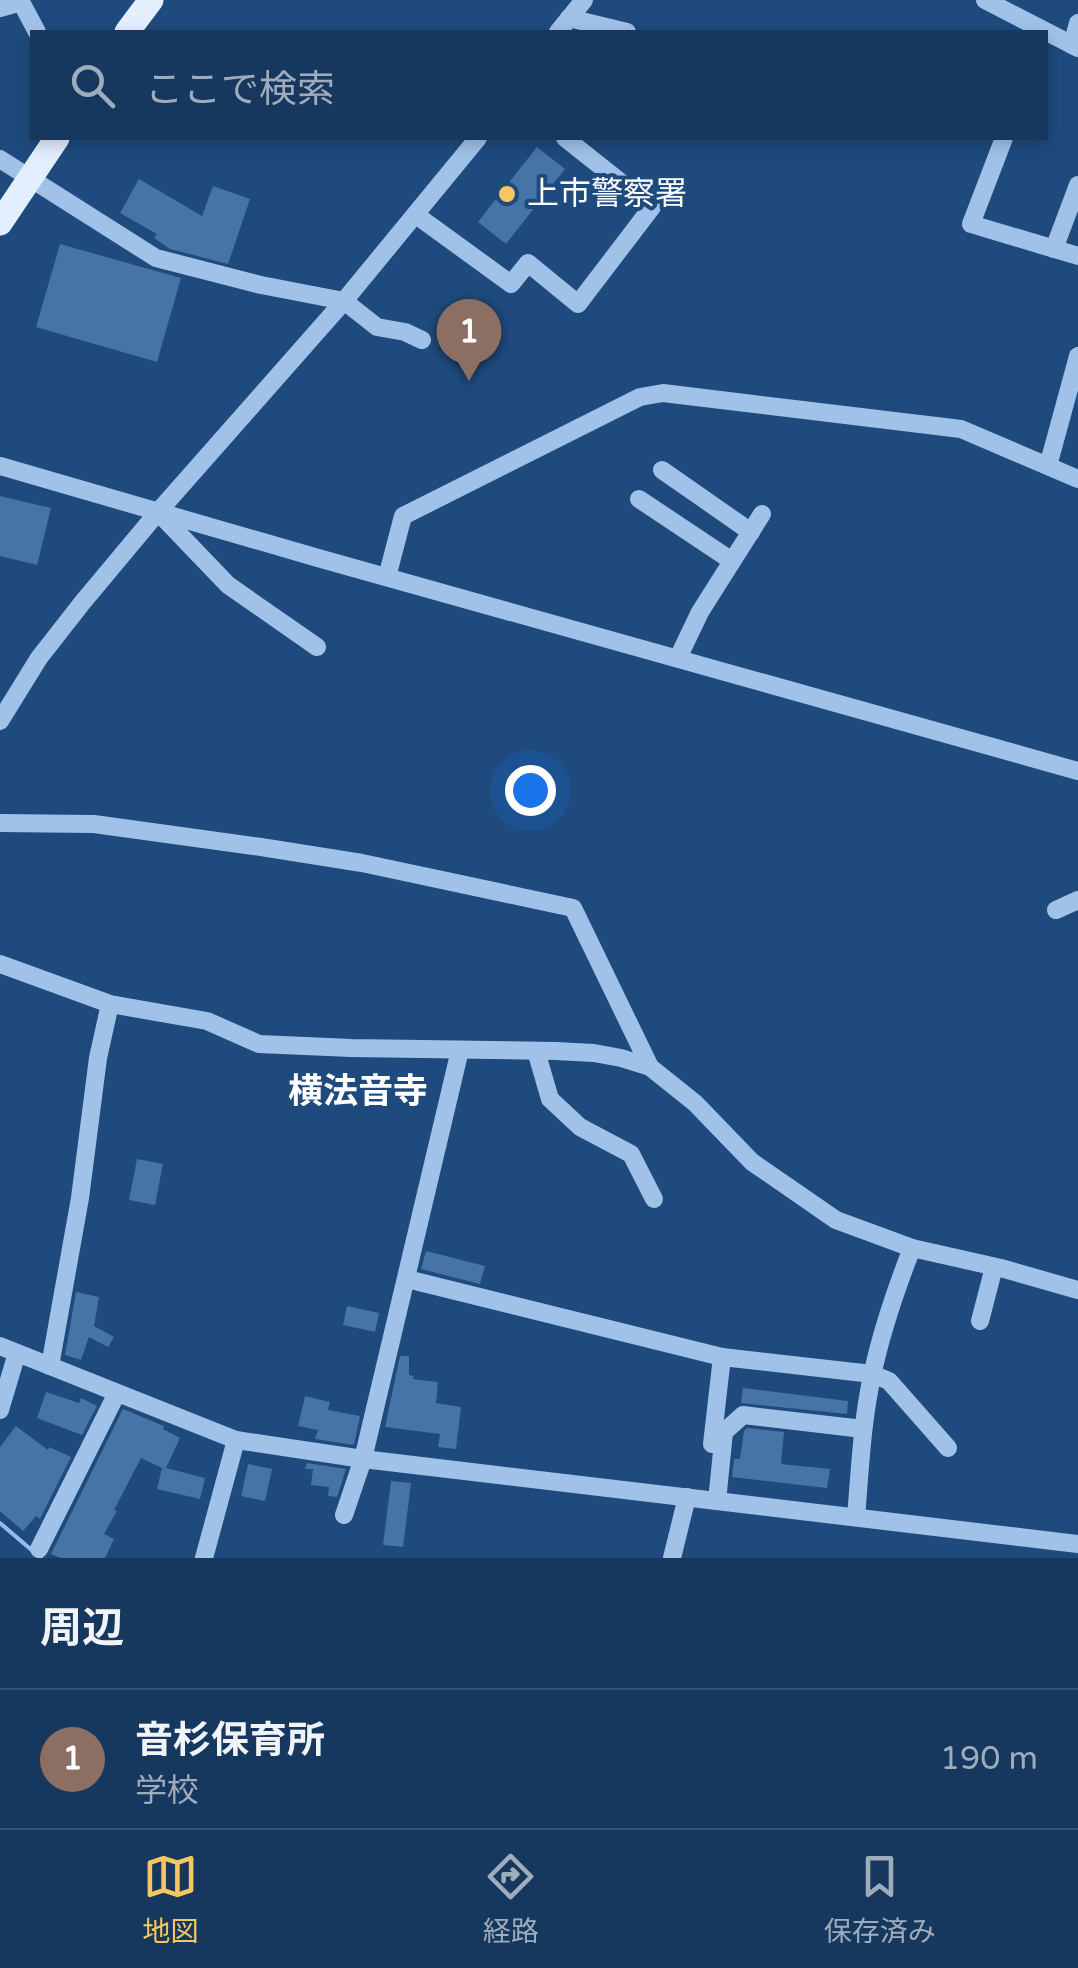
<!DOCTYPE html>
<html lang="ja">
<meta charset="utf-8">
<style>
:root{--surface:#16385e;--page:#1f3f64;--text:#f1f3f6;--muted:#9eacbc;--line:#355273;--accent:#f7c75f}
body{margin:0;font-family:"Varela Round","Noto Sans JP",sans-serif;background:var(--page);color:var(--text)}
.you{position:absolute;left:530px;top:790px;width:35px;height:35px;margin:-25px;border:8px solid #fff;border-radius:50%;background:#1a73e8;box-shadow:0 0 0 15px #1a73e833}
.badge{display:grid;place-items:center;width:65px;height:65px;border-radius:50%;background:var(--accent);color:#fff;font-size:32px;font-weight:700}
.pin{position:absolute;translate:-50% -82px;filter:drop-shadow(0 2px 5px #0008)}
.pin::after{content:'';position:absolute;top:52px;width:35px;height:30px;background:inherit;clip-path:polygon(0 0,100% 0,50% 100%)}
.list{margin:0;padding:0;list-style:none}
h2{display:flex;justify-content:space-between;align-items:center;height:130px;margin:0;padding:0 40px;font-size:42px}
h2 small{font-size:32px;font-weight:400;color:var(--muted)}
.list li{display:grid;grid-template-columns:65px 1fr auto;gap:30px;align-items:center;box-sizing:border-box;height:140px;padding:0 40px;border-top:2px solid var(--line)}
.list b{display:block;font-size:38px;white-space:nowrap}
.list p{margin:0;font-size:32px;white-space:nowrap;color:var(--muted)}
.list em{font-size:32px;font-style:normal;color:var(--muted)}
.icon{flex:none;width:55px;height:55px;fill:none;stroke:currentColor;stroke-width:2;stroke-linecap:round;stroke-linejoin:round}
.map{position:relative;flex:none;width:1078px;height:1558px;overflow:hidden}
.search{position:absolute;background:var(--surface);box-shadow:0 5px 15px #0003;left:30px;right:30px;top:30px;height:110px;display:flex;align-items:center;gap:25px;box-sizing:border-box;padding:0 35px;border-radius:0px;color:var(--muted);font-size:38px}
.sheet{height:270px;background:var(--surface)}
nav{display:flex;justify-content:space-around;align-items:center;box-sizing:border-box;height:140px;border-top:2px solid var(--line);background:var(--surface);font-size:28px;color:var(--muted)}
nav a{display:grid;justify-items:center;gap:5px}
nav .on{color:var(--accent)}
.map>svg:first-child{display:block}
</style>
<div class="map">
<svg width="1078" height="1558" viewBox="0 0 1078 1558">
<rect width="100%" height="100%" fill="#1e4a7d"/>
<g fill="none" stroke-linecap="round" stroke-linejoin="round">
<path stroke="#94bee9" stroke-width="4" d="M0 1523 41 1558"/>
</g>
<g fill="#4674a7">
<path d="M537 147 565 169 506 244 478 222Z"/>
<path d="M139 179 202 216 213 186 250 199 228 264 170 249 154 238 157 234 120 213Z"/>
<path d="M60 244 181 278 157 362 36 327Z"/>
<path d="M0 496 51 508 37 565 0 556Z"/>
<path d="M137 1159 163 1164 155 1205 129 1200Z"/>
<path d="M426 1251 485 1266 480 1284 421 1269Z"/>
<path d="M76 1292 99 1297 94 1326 114 1337 108 1347 89 1337 81 1360 65 1355Z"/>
<path d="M347 1306 379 1313 375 1332 343 1325Z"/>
<path d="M400 1356H409V1375L414 1376 413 1379 438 1382 436 1403 461 1407 456 1449 438 1447 440 1434 385 1427Z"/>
<path d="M743 1388 848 1401 847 1414 741 1403Z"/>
<path d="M46 1392 79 1403 81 1398 97 1406 82 1435 37 1418Z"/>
<path d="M305 1396 330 1402 328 1410 360 1416 354 1445 315 1439 318 1430 298 1426Z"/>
<path d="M123 1409 164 1426 163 1429 180 1438 166 1468 205 1478 200 1499 157 1489 162 1468 141 1458 114 1510 117 1511 104 1534 114 1539 105 1558H61L51 1554Z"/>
<path d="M16 1426 48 1450 49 1447 71 1457 40 1519 36 1516 23 1531 0 1511V1447Z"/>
<path d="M747 1428 784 1432 781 1464 830 1469 827 1488 732 1477 734 1459H740L744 1431Z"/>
<path d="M307 1463 346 1469 337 1497 328 1496 329 1487 311 1485 313 1469H305Z"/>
<path d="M248 1464 272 1469 265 1501 241 1496Z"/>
<path d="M391 1481 411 1483 403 1547 383 1545Z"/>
</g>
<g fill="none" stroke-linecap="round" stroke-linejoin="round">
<g stroke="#a1c2e8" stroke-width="18">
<path d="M20 0 37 32"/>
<path d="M985 0 1078 48"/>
<path d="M0 8 21 2"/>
<path d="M569 18 627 32"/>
<path d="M558 32 584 0"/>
<path d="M1072 45 1078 23"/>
<path d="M1004 138 971 224 1078 256"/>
<path d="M0 159 156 258 261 285 344 301 377 327 405 332 422 340"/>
<path d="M416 215 511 284 528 263 578 304 652 207 565 138"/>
<path d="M1054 249 1078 185"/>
<path d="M0 466 318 558 1078 771"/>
<path d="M1048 466 1078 356"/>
<path d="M662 470 751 532"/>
<path d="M639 499 732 561"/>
<path d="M158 512 228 585 317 647"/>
<path d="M387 577 403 516 640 397 663 393 961 429 1078 479"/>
<path d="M678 658 700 612 762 514"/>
<path d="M0 721 39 658 82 603 158 512 344 301 478 138"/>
<path d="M0 823 94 824 261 847 362 863 573 908 650 1067"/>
<path d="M1056 910 1078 900"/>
<path d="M0 964 110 1004 207 1021 259 1044 351 1048 556 1051 594 1053 621 1058 650 1067 695 1103 752 1162 836 1220 912 1248 1001 1268 1078 1290"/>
<path d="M536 1051 550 1099 580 1127 631 1154 654 1199"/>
<path d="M407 1279 722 1357 872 1374 889 1381 948 1448"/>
<path d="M980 1321 994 1267"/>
<path d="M0 1346 236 1440 363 1459 1078 1544"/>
<path d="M50 1366 80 1198 98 1058 110 1004"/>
<path d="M0 1410 17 1353"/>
<path d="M712 1444 722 1357"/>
<path d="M717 1501 724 1432 743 1415 863 1429"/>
<path d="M344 1515 363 1459 460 1050"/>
<path d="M856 1517C860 1470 862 1422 872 1376 881 1333 896 1289 912 1248"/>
<path d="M39 1549 117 1393"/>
<path d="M204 1558 236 1440"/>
<path d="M672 1558 687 1497"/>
</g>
<g stroke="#e3eefe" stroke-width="25">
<path d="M127 32 151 0"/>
<path d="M0 223 57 138"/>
</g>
</g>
<circle fill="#f7c75f" stroke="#1e4a7d" stroke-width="4" cx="507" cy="194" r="10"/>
<g text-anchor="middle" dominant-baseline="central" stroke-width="8" stroke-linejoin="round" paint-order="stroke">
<g font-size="32" fill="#fff" stroke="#1e4a7d" text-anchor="start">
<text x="527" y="194">上市警察署</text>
</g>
<g font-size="35" font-weight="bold" fill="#fff" stroke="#1e4a7d">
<text x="358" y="1092">横法音寺</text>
</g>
</g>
</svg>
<div class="you"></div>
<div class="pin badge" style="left:469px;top:381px;background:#8d6e63">1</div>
<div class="search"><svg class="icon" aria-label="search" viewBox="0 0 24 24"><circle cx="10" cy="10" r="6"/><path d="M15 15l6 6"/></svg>ここで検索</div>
</div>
<section class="sheet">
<h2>周辺<small></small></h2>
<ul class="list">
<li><span class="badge" style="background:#8d6e63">1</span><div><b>音杉保育所</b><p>学校</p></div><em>190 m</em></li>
</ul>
</section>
<nav>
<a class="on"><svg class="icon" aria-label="map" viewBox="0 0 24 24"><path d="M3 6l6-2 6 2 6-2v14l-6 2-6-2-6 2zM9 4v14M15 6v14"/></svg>地図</a>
<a><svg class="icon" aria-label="directions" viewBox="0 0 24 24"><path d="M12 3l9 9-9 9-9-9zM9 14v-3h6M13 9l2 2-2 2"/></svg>経路</a>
<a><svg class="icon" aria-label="saved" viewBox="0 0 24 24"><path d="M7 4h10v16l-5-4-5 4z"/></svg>保存済み</a>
</nav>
